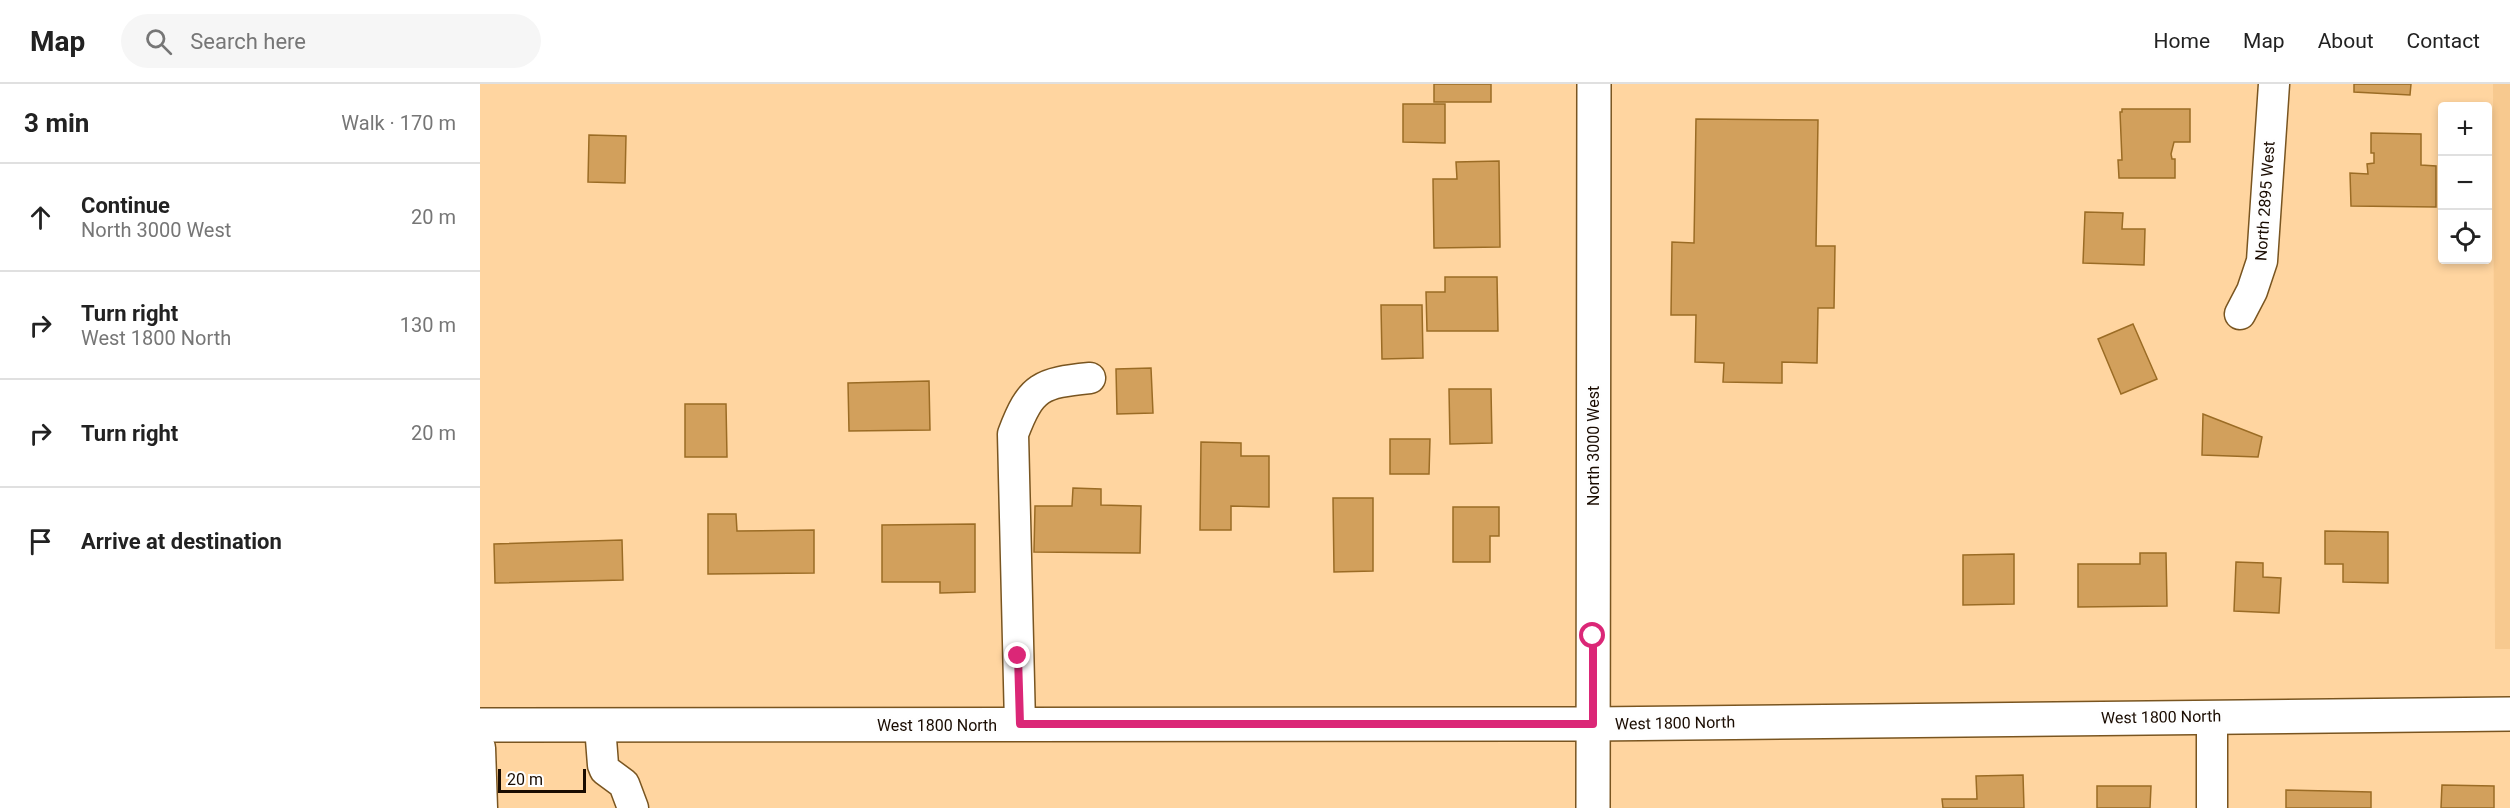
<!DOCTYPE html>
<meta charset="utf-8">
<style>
:root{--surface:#fff;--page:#f6f6f6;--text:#222;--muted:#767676;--line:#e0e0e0}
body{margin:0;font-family:Roboto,sans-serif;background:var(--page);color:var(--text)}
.controls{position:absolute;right:18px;top:18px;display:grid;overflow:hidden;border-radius:6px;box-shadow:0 3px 9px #0003}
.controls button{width:54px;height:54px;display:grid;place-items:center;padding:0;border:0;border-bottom:2px solid var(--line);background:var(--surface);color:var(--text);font:30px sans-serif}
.scale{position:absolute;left:18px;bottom:15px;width:88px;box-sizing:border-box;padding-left:6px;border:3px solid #190b00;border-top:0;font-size:16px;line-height:21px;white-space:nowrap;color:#190b00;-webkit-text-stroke:4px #fefefe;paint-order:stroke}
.stop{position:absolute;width:18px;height:18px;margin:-14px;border:4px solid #db2777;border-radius:50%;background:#fff}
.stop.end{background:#db2777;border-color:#fff;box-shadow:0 2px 6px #0008}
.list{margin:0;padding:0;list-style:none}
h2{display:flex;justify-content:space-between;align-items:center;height:78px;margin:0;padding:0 24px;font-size:26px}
h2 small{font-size:20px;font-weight:400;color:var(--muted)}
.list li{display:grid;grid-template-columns:39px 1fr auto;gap:18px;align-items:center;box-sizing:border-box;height:108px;padding:0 24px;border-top:2px solid var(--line)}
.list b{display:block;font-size:22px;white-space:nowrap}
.list p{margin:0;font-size:20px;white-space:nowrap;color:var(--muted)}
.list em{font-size:20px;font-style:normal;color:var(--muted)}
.icon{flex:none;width:33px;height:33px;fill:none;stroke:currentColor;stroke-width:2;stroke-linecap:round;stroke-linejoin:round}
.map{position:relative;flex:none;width:2030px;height:724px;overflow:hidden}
header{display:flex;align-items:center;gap:36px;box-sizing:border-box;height:84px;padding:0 30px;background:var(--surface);border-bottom:2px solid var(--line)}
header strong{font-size:28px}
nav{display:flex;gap:33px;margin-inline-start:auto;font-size:21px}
.search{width:420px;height:54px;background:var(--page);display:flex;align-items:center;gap:15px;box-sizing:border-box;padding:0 21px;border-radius:33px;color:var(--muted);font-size:22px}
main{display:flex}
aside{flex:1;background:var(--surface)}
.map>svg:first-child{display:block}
</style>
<header>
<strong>Map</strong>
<div class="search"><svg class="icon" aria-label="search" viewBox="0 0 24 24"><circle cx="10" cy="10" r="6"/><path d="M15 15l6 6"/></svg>Search here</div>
<nav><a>Home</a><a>Map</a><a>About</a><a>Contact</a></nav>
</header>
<main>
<aside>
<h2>3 min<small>Walk · 170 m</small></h2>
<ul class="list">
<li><svg class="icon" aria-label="ahead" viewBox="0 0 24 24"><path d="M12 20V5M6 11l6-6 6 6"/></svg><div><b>Continue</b><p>North 3000 West</p></div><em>20 m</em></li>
<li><svg class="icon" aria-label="right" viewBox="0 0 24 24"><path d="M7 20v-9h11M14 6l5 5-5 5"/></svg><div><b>Turn right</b><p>West 1800 North</p></div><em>130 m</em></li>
<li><svg class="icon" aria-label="right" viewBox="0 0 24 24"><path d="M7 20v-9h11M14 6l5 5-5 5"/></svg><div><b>Turn right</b></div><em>20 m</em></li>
<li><svg class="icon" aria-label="arrive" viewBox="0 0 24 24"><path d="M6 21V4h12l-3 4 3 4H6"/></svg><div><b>Arrive at destination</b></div></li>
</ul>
</aside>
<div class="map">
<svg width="2030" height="724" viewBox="0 0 2030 724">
<rect width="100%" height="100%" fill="#ffd5a0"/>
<path fill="#f7c98f" d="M2013 0H2030V565H2015Z"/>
<g fill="#d2a05c" stroke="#9b6c25" stroke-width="1.5">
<rect x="954" y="0" width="57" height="18"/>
<path d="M1874 0H1931L1930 11 1874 8Z"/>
<path d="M923 20H965V59L923 58Z"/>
<path d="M1642 25H1710V58H1694L1691 70 1692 75H1695V94H1639L1638 76H1642L1640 28H1642Z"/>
<path d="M1216 35 1338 36 1336 162H1355L1354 224H1338L1337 279 1302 278V299L1243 298 1244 279 1215 278 1216 231H1191L1192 158 1214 159Z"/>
<path d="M1891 49 1941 50V81L1956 82V123L1871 122 1870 89 1888 90 1887 80 1894 79V69H1891Z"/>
<path d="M109 51 146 52 145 99 108 98Z"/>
<path d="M1019 77 1020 163 954 164 953 95H977L976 78Z"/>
<path d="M1605 128 1643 129 1642 145H1665L1664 181 1603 179Z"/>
<path d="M965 193H1017L1018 247H947L946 208H965Z"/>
<path d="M901 221H942L943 274 902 275Z"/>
<path d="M1653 240 1677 295 1641 310 1618 255Z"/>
<path d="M671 284 673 329 637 330 636 285Z"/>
<path d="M449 297 450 346 369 347 368 299Z"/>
<path d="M969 305H1011L1012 359 970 360Z"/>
<path d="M205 320H246L247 373H205Z"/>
<path d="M1723 330 1782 353 1778 373 1722 371Z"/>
<path d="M910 355H950L949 390H910Z"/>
<path d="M721 358 761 359V372H789V423L751 422V446H720Z"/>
<path d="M593 404 621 405V421L661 422 660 469 554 468 555 422H592Z"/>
<path d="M853 414H893V487L854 488Z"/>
<path d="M973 423H1019V452H1010V478H973Z"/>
<path d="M228 430H256L257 447 334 446V489L228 490Z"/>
<path d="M495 440V508L460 509V498H402V441Z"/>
<path d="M1845 447 1908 448V499L1863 498V480H1845Z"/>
<path d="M142 456 143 496 15 499 14 460Z"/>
<path d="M1660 469H1686L1687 522 1598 523V480H1660Z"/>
<path d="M1534 470V520L1483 521V471Z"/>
<path d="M1756 478 1783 479V493L1801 494 1799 529 1754 527Z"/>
<path d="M1543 691 1544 724H1463L1462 715H1497L1496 692Z"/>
<path d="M1962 701 2014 702V724H1961Z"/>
<path d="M1617 702H1671L1670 724H1617Z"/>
<path d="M1806 706 1891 708V724H1806Z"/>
</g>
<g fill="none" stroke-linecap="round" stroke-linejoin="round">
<g stroke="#795520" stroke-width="33">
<g id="minor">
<path d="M1760 230 1772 207 1782 177 1794 0"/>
<path d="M1732 633V724"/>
<path d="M540 640 533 350C551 302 561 299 610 294"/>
<path d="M120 642 123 681 125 686 144 700 153 724"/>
<path d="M0 664 2 724"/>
</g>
</g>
<g stroke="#795520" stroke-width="36">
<g id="major">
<path d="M0 641 1113 640 2030 630"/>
<path d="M1113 724 1114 0"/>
</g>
</g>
<use href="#minor" stroke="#fff" stroke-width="30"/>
<use href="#major" stroke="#fff" stroke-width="33"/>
</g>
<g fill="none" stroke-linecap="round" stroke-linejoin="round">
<path stroke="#db2777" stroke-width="8" d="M538 572 540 640H1113V552"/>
</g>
<g text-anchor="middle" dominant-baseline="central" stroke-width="5" stroke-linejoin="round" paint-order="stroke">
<g font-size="16" fill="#190b00" stroke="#fefefe">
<text transform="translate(1785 117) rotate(-86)">North 2895 West</text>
<text transform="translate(1113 362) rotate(-90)">North 3000 West</text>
<text transform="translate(1681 633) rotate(-1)">West 1800 North</text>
<text transform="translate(1195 639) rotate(-1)">West 1800 North</text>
<text x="457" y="641">West 1800 North</text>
</g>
</g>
</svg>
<div class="controls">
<button>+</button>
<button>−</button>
<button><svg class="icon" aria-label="locate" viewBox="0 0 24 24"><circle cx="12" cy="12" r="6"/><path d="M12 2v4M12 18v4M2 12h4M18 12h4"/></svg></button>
</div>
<div class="scale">20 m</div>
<div class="stop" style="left:1113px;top:552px"></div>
<div class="stop end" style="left:538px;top:572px"></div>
</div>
</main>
